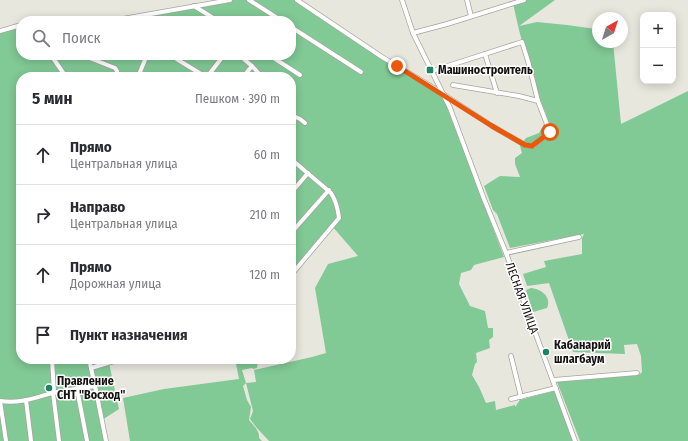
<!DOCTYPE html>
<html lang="ru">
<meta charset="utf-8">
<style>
:root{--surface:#fff;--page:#f7f7f7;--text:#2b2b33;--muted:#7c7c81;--line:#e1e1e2}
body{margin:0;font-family:"Fira Sans Condensed",sans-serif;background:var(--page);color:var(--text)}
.controls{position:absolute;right:12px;top:12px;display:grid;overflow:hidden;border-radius:8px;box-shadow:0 2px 10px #0003}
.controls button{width:36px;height:36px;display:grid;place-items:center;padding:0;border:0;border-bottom:1px solid var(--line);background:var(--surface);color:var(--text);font:20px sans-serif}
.compass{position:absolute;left:592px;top:12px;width:36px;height:36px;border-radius:50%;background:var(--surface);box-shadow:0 2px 10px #0003;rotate:39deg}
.stop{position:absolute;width:12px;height:12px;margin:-9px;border:3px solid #ea580c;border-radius:50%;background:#fff}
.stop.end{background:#ea580c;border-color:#fff;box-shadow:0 1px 4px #0008}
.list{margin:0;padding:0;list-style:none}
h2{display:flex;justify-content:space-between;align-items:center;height:52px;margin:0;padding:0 16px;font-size:17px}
h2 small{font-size:13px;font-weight:400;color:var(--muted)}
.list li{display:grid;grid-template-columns:26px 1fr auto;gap:12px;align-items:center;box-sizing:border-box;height:60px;padding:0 16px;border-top:1px solid var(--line)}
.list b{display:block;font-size:15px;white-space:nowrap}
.list p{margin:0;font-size:13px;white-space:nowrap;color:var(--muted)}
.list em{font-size:13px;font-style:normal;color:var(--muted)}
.icon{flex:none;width:22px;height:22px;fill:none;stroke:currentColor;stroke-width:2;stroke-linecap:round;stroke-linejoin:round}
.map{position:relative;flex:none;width:688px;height:441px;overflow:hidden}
.search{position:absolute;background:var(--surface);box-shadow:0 2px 10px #0003;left:16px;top:16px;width:280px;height:44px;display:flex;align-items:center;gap:10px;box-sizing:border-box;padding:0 14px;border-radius:16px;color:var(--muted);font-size:15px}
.panel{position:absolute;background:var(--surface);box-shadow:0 2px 10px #0003;left:16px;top:72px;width:280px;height:292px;border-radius:16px}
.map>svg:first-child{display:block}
</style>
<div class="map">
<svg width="688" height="441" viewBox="0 0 688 441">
<rect width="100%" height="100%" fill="#e8e7de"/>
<g fill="#81c995">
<path d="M230 0H297L395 67 438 94 444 99 504 257 474 265 471 270 461 273 459 284 470 306 485 311 488 328H493V337L489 340 490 348 476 353 477 362 475 364 472 375 479 387 486 403 495 401 496 410 515 405V407L520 400 554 391 573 441H269L256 427 250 419 253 411 246 383 256 382 254 370 312 357 326 353 315 288 328 264 358 256 332 226 291 275V77H21V359H121L109 363 119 409 102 420 106 441H0V31L21 25V55H291V21H111Z"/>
<path d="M524 0H555L519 26 537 22 567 25 596 29 598 30V42H613L621 124 688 91V441H580L557 382 639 375 642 372 641 356 637 344 624 345 625 354 573 352 549 283 527 286 523 274 546 267 544 261 582 254V238L584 234 510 248 497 214 493 210 484 186 495 179 500 176 520 177 515 164V158L522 153 520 146 526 138 539 133 543 126 547 117C532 80 521 42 513 3Z"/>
<path d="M531 288C541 289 552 297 547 308L533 312 526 290Z"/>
<path d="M235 359H253L252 362 258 360 257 368 253 369 252 368 242 370 246 383 243 386 247 400 251 407 249 420C253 425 260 431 259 438L262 441H130L123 398 164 389 239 379Z"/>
</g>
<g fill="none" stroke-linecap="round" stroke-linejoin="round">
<g stroke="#a6a59d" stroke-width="5.5">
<g id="minor">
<path d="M249 0 282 21"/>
<path d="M297 0 382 57 429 85 492 126 525 145 533 146 550 132 538 101 528 61 522 42 432 71"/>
<path d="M402 0 413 33 450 108 484 199 506 253 575 441"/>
<path d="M467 0 471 16"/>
<path d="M194 6 218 21"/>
<path d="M37 21 46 20 55 21"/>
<path d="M111 21 230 0"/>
<path d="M166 21 167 20 168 21"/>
<path d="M291 27 361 72"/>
<path d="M0 31 21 25"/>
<path d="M413 33 447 24 524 0"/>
<path d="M485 54 497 93"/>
<path d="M51 55 66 77"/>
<path d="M78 55 87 57 115 68 117 71V77"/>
<path d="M170 55 206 77"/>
<path d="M239 55 252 66 262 77"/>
<path d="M269 55 300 75"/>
<path d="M146 77 140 74V72L147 55"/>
<path d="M207 77 224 55"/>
<path d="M243 77 252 66"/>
<path d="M453 85 519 96 538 101"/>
<path d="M291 115 300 119 305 123"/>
<path d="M291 159 331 193C336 201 338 209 339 218L291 275"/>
<path d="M291 193 308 173"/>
<path d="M291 233 329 190"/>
<path d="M506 253 579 237"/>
<path d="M511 356 521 397"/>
<path d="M52 359 54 393"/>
<path d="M89 359 95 386 106 441"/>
<path d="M91 368 121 359"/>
<path d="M553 380 637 373"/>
<path d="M77 389 87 441"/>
<path d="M53 393 59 441"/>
<path d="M511 399 556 388"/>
<path d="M26 400 31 441"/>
<path d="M6 441 0 401C19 404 34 398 52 393 66 390 81 388 95 386"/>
</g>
</g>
<use href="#minor" stroke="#fff" stroke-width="4"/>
</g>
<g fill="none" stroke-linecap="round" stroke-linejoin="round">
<path stroke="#ea580c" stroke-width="5" d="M397 66 492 126 525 145 532 146 550 132"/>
</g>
<g fill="#1c8663" stroke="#fff" stroke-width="1.5">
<rect x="426" y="66" width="8" height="8" rx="2"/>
<circle cx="546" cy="352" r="4"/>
<circle cx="49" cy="388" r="4"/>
</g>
<g text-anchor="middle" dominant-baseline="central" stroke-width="3" stroke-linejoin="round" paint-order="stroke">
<g font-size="12" font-weight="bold" fill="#141310" stroke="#fff" text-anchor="start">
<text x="438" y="70">Машиностроитель</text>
<text x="554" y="345">Кабанарий<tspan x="554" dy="14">шлагбаум</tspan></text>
<text x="57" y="381">Правление<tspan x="57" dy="14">СНТ "Восход"</tspan></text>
</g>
<g font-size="12" fill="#141310" stroke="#fff">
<text transform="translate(522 298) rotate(70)">ЛЕСНАЯ УЛИЦА</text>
</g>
</g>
</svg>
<div class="controls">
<button>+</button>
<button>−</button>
</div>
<svg class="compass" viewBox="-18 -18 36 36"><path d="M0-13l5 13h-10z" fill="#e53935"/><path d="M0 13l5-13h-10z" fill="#7c7c81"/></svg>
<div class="stop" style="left:550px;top:132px"></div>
<div class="stop end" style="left:397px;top:66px"></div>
<div class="search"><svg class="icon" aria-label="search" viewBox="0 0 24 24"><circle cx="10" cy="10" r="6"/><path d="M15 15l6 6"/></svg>Поиск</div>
<section class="panel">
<h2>5 мин<small>Пешком · 390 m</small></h2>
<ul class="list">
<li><svg class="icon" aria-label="ahead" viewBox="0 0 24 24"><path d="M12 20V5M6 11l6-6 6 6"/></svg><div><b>Прямо</b><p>Центральная улица</p></div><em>60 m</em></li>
<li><svg class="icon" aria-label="right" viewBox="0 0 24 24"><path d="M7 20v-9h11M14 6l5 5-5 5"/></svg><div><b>Направо</b><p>Центральная улица</p></div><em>210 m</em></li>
<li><svg class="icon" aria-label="ahead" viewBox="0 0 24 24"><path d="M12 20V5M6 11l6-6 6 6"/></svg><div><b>Прямо</b><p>Дорожная улица</p></div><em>120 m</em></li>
<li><svg class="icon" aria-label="arrive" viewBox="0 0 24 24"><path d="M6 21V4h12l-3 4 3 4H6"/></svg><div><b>Пункт назначения</b></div></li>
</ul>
</section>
</div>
